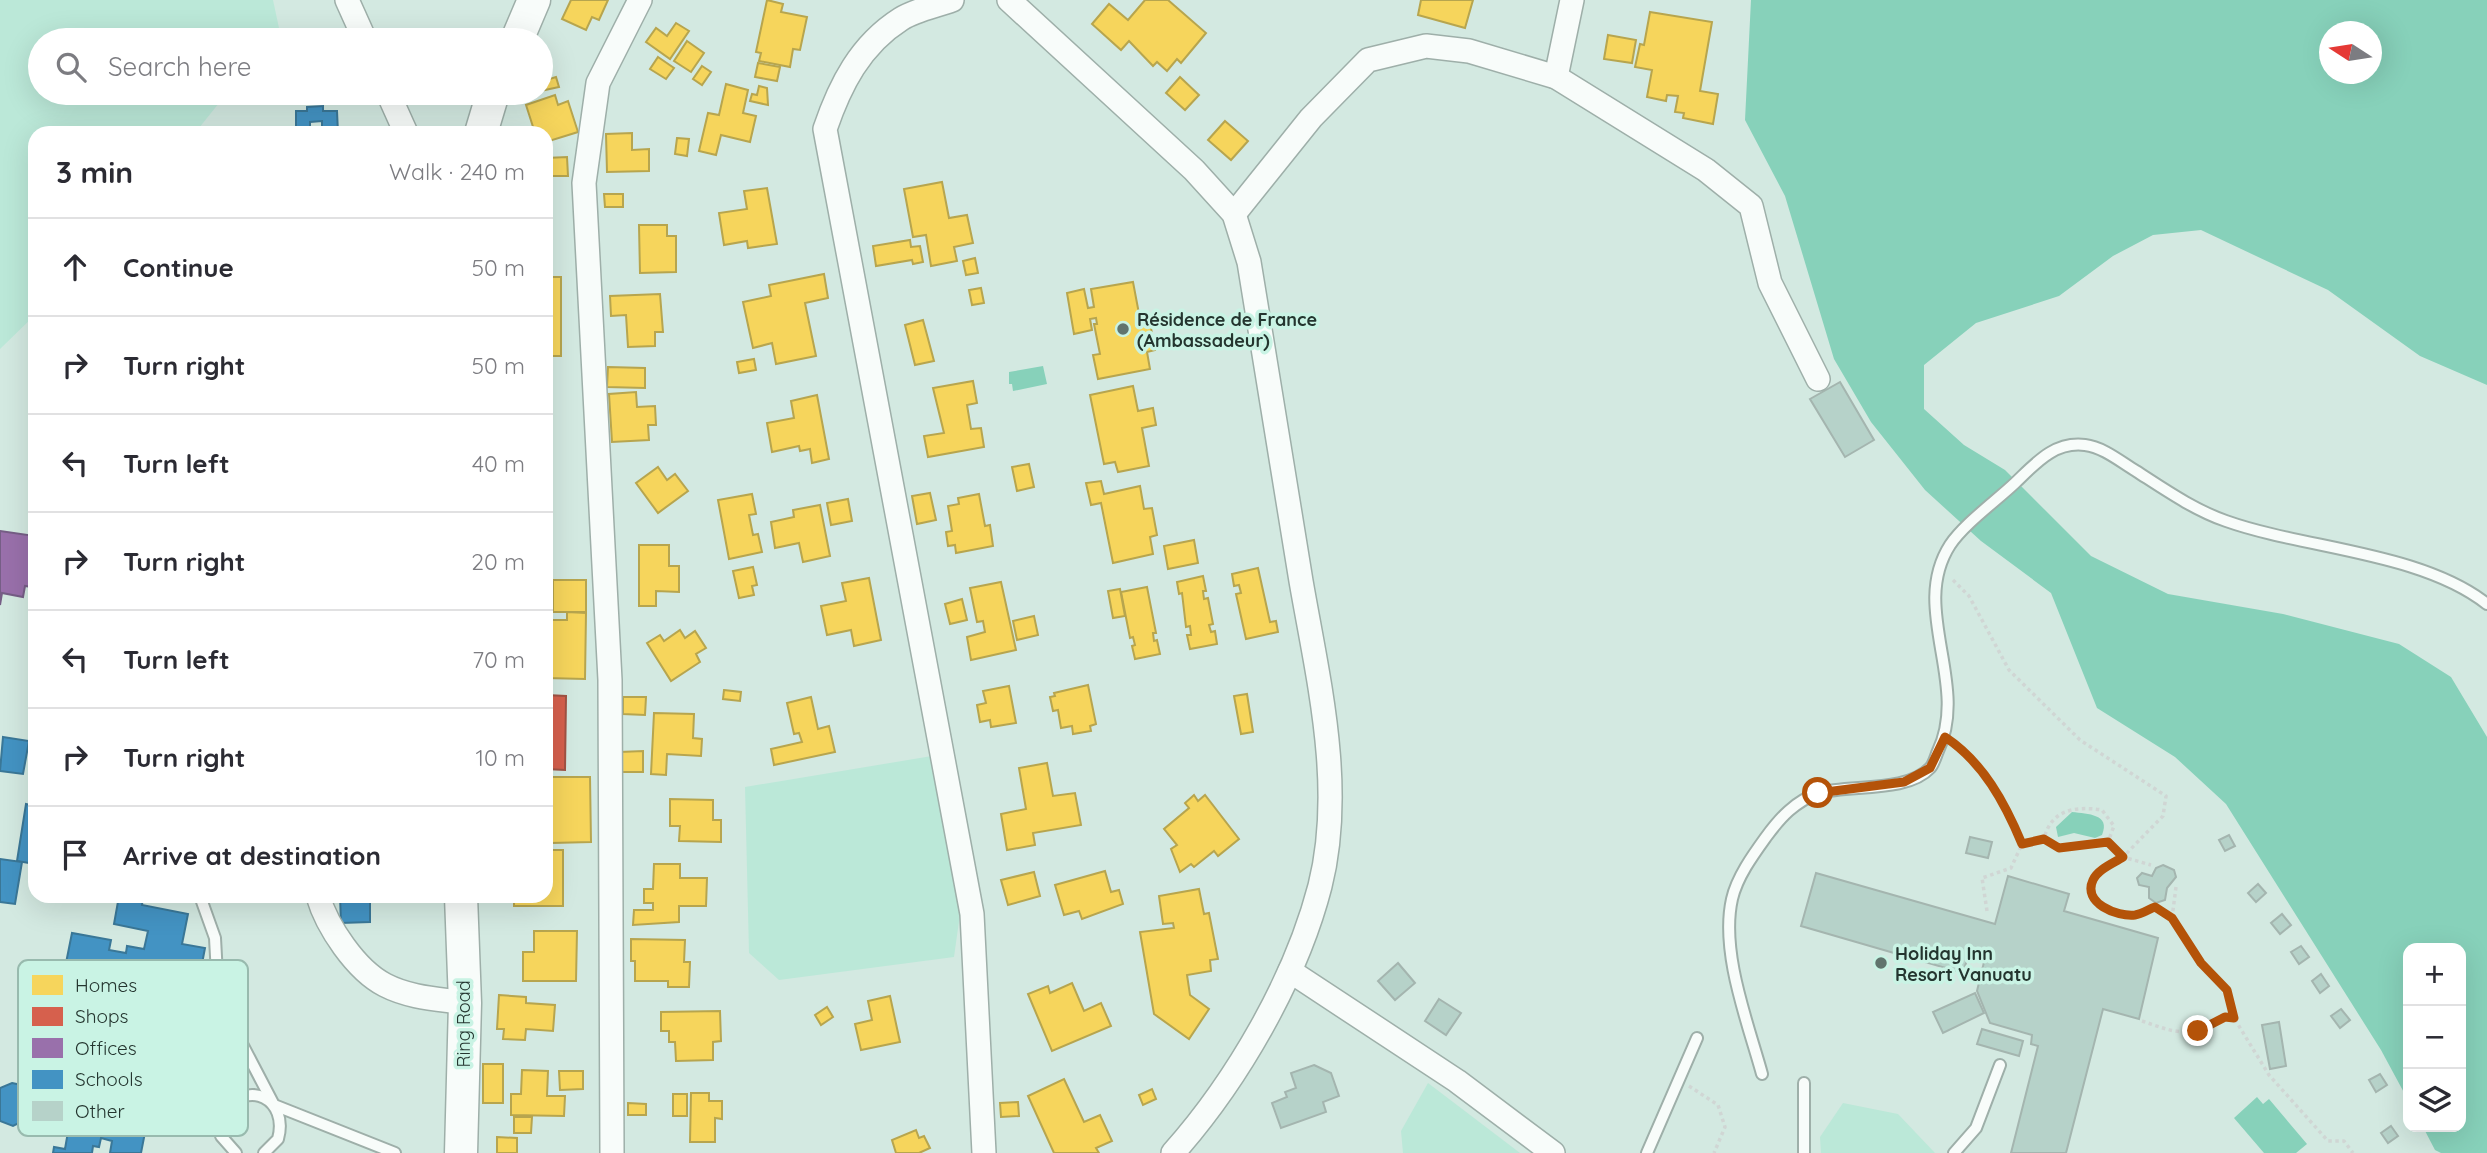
<!DOCTYPE html>
<meta charset="utf-8">
<style>
:root{--surface:#fff;--page:#f7f7f7;--text:#2b2b33;--muted:#7c7c81;--line:#e1e1e2}
body{margin:0;font-family:Quicksand,sans-serif;background:var(--page);color:var(--text)}
.controls{position:absolute;right:21px;bottom:21px;display:grid;overflow:hidden;border-radius:14px;box-shadow:0 7px 28px #0002}
.controls button{width:63px;height:63px;display:grid;place-items:center;padding:0;border:0;border-bottom:2px solid var(--line);background:var(--surface);color:var(--text);font:35px sans-serif}
.compass{position:absolute;left:2319px;top:21px;width:63px;height:63px;border-radius:50%;background:var(--surface);box-shadow:0 7px 28px #0002;rotate:282deg}
.stop{position:absolute;width:21px;height:21px;margin:-16px;border:5px solid #b45309;border-radius:50%;background:#fff}
.stop.end{background:#b45309;border-color:#fff;box-shadow:0 2px 7px #0008}
.list{margin:0;padding:0;list-style:none}
h2{display:flex;justify-content:space-between;align-items:center;height:91px;margin:0;padding:0 28px;font-size:30px}
h2 small{font-size:23px;font-weight:400;color:var(--muted)}
.list li{display:grid;grid-template-columns:46px 1fr auto;gap:21px;align-items:center;box-sizing:border-box;height:98px;padding:0 28px;border-top:2px solid var(--line)}
.list b{display:block;font-size:26px;white-space:nowrap}
.list em{font-size:23px;font-style:normal;color:var(--muted)}
.icon{flex:none;width:38px;height:38px;fill:none;stroke:currentColor;stroke-width:2;stroke-linecap:round;stroke-linejoin:round}
.map{position:relative;flex:none;width:2487px;height:1153px;overflow:hidden}
.search{position:absolute;background:var(--surface);box-shadow:0 7px 28px #0002;left:28px;top:28px;width:525px;height:77px;display:flex;align-items:center;gap:18px;box-sizing:border-box;padding:0 24px;border-radius:38px;color:var(--muted);font-size:26px}
.panel{position:absolute;background:var(--surface);box-shadow:0 7px 28px #0002;left:28px;top:126px;width:525px;height:777px;border-radius:21px}
.map>svg:first-child{display:block}
</style>
<div class="map">
<svg width="2487" height="1153" viewBox="0 0 2487 1153">
<rect width="100%" height="100%" fill="#d3e9e1"/>
<g fill="#bbe8d8">
<path d="M0 0H273L279 28 269 40H40V93H227L195 133H35V315L0 349Z"/>
<path d="M938 755 960 914 954 957 779 980 749 953 745 787Z"/>
<path d="M1428 1083 1520 1153H1403L1401 1131Z"/>
<path d="M1843 1103 1898 1114 1935 1153H1821L1820 1137Z"/>
</g>
<g fill="#87d1ba" fill-rule="evenodd">
<path d="M1751 0H2487V385L2420 356 2328 290 2201 230 2153 235 2113 256 2059 296 1976 323 1924 365V409L1964 445 2005 470 2091 556 2168 594 2283 614 2399 644 2451 677 2487 737V1153H2441L2435 1150 2423 1127H2461V948H2408V1100L2381 1050 2226 804 2175 757 2097 708 2051 593 1981 541 1925 490 1871 422 1834 359 1785 196 1745 120ZM2330 32H2372V74H2330Z"/>
<path d="M1043 366 1047 384 1013 391 1012 384H1009V372Z"/>
<path d="M2072 812C2088 814 2111 814 2102 835L2095 838 2074 833 2058 837 2056 827Z"/>
<path d="M2257 1097 2263 1104 2269 1099 2307 1144 2296 1153H2264L2234 1118Z"/>
</g>
<g fill="#f6d55c" stroke="#b7a54e" stroke-width="2">
<path d="M571 0H608L599 20 592 17 586 30 562 19Z"/>
<path d="M767 0 783 4 781 12 807 17 800 50 793 49 790 67 759 61 761 53 756 52Z"/>
<path d="M1145 0H1168L1206 33 1181 63 1177 59 1167 71 1157 62 1153 66 1129 41 1121 50 1092 24 1109 4 1128 20Z"/>
<path d="M1421 0H1473L1465 28 1418 15Z"/>
<path d="M1650 12 1712 22 1700 91 1718 94 1713 124 1683 118 1684 113 1675 112 1678 96 1667 95 1666 101 1647 97 1652 70 1635 67 1640 44 1644 45Z"/>
<path d="M676 23 689 31 670 59 646 42 656 28 667 36Z"/>
<path d="M1608 35 1636 40 1632 63 1604 59Z"/>
<path d="M687 41 704 53 691 72 674 61Z"/>
<path d="M658 57 674 68 666 79 650 69Z"/>
<path d="M758 63 780 67 777 81 755 77Z"/>
<path d="M702 66 711 72 702 85 693 79Z"/>
<path d="M556 77 559 87 545 90 543 81Z"/>
<path d="M1180 77 1199 95 1185 110 1166 93Z"/>
<path d="M726 84 748 90 743 113 756 116 750 142 721 135 716 155 699 151 708 113 719 115Z"/>
<path d="M759 86 767 88 768 105 750 101 752 94 757 95Z"/>
<path d="M555 95 558 105 568 101 578 132 546 142V133H535L526 105Z"/>
<path d="M1225 121 1248 141 1231 160 1208 140Z"/>
<path d="M632 133V150L649 149V171L607 172 606 134Z"/>
<path d="M677 138 689 139 687 156 675 154Z"/>
<path d="M567 157 568 176H546V158Z"/>
<path d="M942 182 949 218 967 215 973 243 954 247 957 261 931 266 926 235 913 237 904 189Z"/>
<path d="M767 188 777 244 748 248 747 241 724 245 719 213 747 209 744 191Z"/>
<path d="M604 194H623V207H605Z"/>
<path d="M639 225H667V236H676V272L640 273Z"/>
<path d="M910 240 911 247 920 246 923 262 913 264 912 260 876 266 873 246Z"/>
<path d="M975 258 978 273 966 275 963 261Z"/>
<path d="M824 274 828 298 805 303 816 356 776 364 772 343 753 348 743 302 771 296 769 285Z"/>
<rect x="546" y="277" width="15" height="79"/>
<path d="M1133 282 1140 319 1149 317 1155 350 1147 352 1150 369 1098 379 1093 355 1100 354 1094 324H1097L1096 318 1090 319 1092 330 1074 334 1067 293 1084 289 1088 308 1094 307 1091 289Z"/>
<path d="M981 288 984 303 972 305 969 290Z"/>
<path d="M660 294 663 332H655V346L628 347 626 315 611 316 610 296Z"/>
<path d="M923 320 934 361 915 365 905 325Z"/>
<path d="M754 359 756 370 739 373 737 362Z"/>
<path d="M608 367 645 368V388L607 387Z"/>
<path d="M973 381 977 403 967 405 971 429 981 428 984 447 928 457 924 436 944 433 933 388Z"/>
<path d="M1133 386 1138 411 1153 408 1156 425 1142 428 1149 466 1118 472 1115 462 1104 464 1090 395Z"/>
<path d="M636 392 637 407 655 406 656 425H648L649 440 612 442 609 394Z"/>
<path d="M817 395 829 459 812 463 810 449 800 451 799 446 772 452 767 423 794 418 791 401Z"/>
<path d="M1029 464 1034 487 1017 491 1012 467Z"/>
<path d="M658 467 667 480 675 474 688 491 658 513 636 483Z"/>
<path d="M1101 481 1104 494 1140 486 1144 509 1152 508 1157 535 1150 537 1153 554 1113 563 1101 503 1091 505 1086 483Z"/>
<path d="M930 493 936 520 917 524 912 496Z"/>
<path d="M752 494 756 514 749 515 753 535 758 534 762 552 729 559 718 500Z"/>
<path d="M979 494 985 526 990 525 993 546 956 553 955 545 948 546 946 532 952 531 948 506 959 504 958 498Z"/>
<path d="M848 499 852 521 831 525 827 503Z"/>
<path d="M820 505 830 556 803 562 799 543 775 548 771 522 794 517 793 510Z"/>
<path d="M1194 540 1198 563 1168 569 1164 546Z"/>
<path d="M639 545H669V566H679V592L656 591V606H639Z"/>
<path d="M753 567 757 585 752 586 754 595 739 598 733 571Z"/>
<path d="M1258 568 1270 622 1276 621 1278 632 1246 639 1236 594 1241 593 1239 585 1234 586 1232 574Z"/>
<path d="M1203 576 1206 591H1203L1204 599 1208 598 1213 624 1209 625 1211 632 1215 631 1217 644 1190 649 1187 635H1191L1190 626 1186 627 1182 593 1179 594 1177 582Z"/>
<path d="M869 578 881 640 854 646 851 630 827 635 821 606 846 601 842 583Z"/>
<rect x="553" y="580" width="33" height="32"/>
<path d="M1001 582 1016 650 971 660 967 637 985 632 983 621 977 622 970 588Z"/>
<path d="M1147 587 1156 633H1153L1154 641 1157 640 1160 654 1135 659 1132 646 1135 645 1133 637 1130 638 1121 592Z"/>
<path d="M1120 589 1125 616 1113 618 1108 591Z"/>
<path d="M962 599 967 620 950 624 945 604Z"/>
<path d="M567 612 586 613 585 679 546 678V620H567Z"/>
<path d="M1034 616 1038 635 1017 640 1013 621Z"/>
<path d="M680 630 685 638 695 631 706 648 696 654 700 662 671 681 647 643 660 635 664 641Z"/>
<path d="M1088 685 1096 724 1090 726 1091 731 1073 734 1072 726 1061 728 1058 710 1053 711 1050 697 1055 696 1054 693Z"/>
<path d="M1009 686 1016 723 991 727 990 720 980 722 977 705 986 703 983 691Z"/>
<path d="M724 690 741 692 740 701 723 699Z"/>
<path d="M1247 694 1253 732 1241 734 1234 696Z"/>
<path d="M623 697H646L645 715 623 714Z"/>
<path d="M811 697 818 729 829 726 835 752 774 765 771 749 802 742 799 733 794 734 787 703Z"/>
<path d="M654 713 694 714 693 738 702 739 701 756 667 754 666 775 651 774Z"/>
<path d="M643 751V772H620V752Z"/>
<path d="M1047 763 1053 796 1075 793 1081 825 1033 833 1035 845 1007 850 1001 814 1026 809 1019 768Z"/>
<path d="M546 777H590L591 842 551 843 546 846Z"/>
<path d="M1194 795 1198 801 1205 795 1239 839 1218 856 1214 851 1194 867 1191 864 1180 872 1171 849 1177 845 1164 829 1189 808 1185 803Z"/>
<path d="M670 799 713 800V820H721V842L679 841 680 826H670Z"/>
<path d="M546 850H563V906H514V896H546Z"/>
<path d="M654 864H680V878H707L706 906H679V922L633 925 634 910H653V903H644V889H653Z"/>
<path d="M1105 871 1111 892 1119 890 1123 904 1082 919 1079 911 1064 915 1055 885Z"/>
<path d="M1034 872 1040 896 1008 905 1001 880Z"/>
<path d="M1199 889 1204 914 1209 913 1218 959 1210 960 1211 971 1187 975 1190 995 1209 1009 1189 1039 1154 1014 1140 932 1174 928 1173 923 1163 924 1159 896Z"/>
<path d="M534 931H577L576 981H523V952H534Z"/>
<path d="M631 939 685 940 684 962H690L689 987H668V981H635V961H631Z"/>
<path d="M1072 983 1084 1011 1101 1003 1111 1026 1052 1051 1028 994 1048 986 1050 993Z"/>
<path d="M499 995 526 997V1003L555 1005 553 1031 526 1029 525 1040 503 1039 504 1029H497Z"/>
<path d="M890 996 900 1042 861 1050 855 1024 872 1020 868 1001Z"/>
<path d="M827 1007 833 1017 821 1025 815 1015Z"/>
<path d="M720 1011 721 1041 713 1042V1060L676 1061 675 1042H669V1031H661V1012Z"/>
<rect x="483" y="1064" width="20" height="39"/>
<path d="M522 1070 548 1071 547 1096H565L564 1116 511 1115V1094H521Z"/>
<path d="M559 1071H583V1089L560 1090Z"/>
<path d="M1064 1079 1084 1122 1100 1115 1112 1141 1096 1148 1099 1153H1054L1028 1096Z"/>
<path d="M1152 1089 1156 1099 1143 1105 1139 1095Z"/>
<path d="M691 1093H709V1101H722V1119L715 1118V1142H690Z"/>
<rect x="673" y="1094" width="14" height="22"/>
<path d="M1018 1102 1019 1116 1001 1117 1000 1103Z"/>
<path d="M628 1103 646 1104V1115H628Z"/>
<path d="M514 1117H532L531 1133H514Z"/>
<path d="M916 1130 919 1138 924 1136 930 1148 919 1153H896L892 1140Z"/>
<path d="M497 1137 517 1138V1153H497Z"/>
</g>
<path fill="#d6604d" stroke="#a15344" stroke-width="2" d="M546 695 566 696 565 770 546 769Z"/>
<path fill="#9970ab" stroke="#765e86" stroke-width="2" d="M0 531 35 536 32 587 25 586 23 597 2 593 0 605Z"/>
<g fill="#4393c3" stroke="#3a7797" stroke-width="2">
<path d="M323 106V111H337L338 133H322V121L310 122V133H296V111H307V107Z"/>
<path d="M3 737 29 741 23 774 0 771Z"/>
<path d="M26 804 35 806V864L17 861Z"/>
<path d="M0 859 22 862 15 904 0 902Z"/>
<path d="M119 896H143L142 905 188 914 182 944 205 948 194 1005 170 1001 151 1099 132 1096 129 1114 148 1117 141 1153H110L112 1141 101 1138 99 1147 93 1146 92 1153H53L54 1147 65 1149 69 1126 74 1127 79 1103 95 1106 98 1094 49 1085 58 1034 110 1044 107 1063 127 1067 143 982 65 968 72 933 111 940 109 950 126 953 127 946 144 949 148 931 114 924Z"/>
<path d="M340 896H370V922L341 923Z"/>
<path d="M12 1083 26 1086 35 1104 31 1117 13 1126 0 1121V1088Z"/>
</g>
<g fill="#b6d2c9" stroke="#a4b5af" stroke-width="2">
<path d="M1840 382 1874 440 1845 457 1810 399Z"/>
<path d="M2229 835 2235 846 2225 851 2219 840Z"/>
<path d="M1970 837 1992 842 1988 858 1966 853Z"/>
<path d="M2163 865 2174 870 2176 877 2167 888 2165 900 2156 903 2149 898V887L2139 885 2137 878 2142 873 2152 876 2156 868Z"/>
<path d="M1816 873 1995 924 2008 876 2069 894 2064 911 2158 938 2139 1019 2103 1009 2066 1153H2011L2038 1046 2031 1044 2032 1035 1990 1023 1977 991 1985 958 1969 954 1964 969 1957 967 1956 971 1801 926Z"/>
<path d="M2258 884 2266 893 2256 902 2248 893Z"/>
<path d="M2282 914 2291 925 2280 934 2271 923Z"/>
<path d="M2301 946 2309 957 2299 964 2291 952Z"/>
<path d="M1398 963 1415 983 1395 1000 1378 981Z"/>
<path d="M2321 974 2329 986 2320 993 2312 981Z"/>
<path d="M1975 993 1984 1013 1943 1033 1933 1012Z"/>
<path d="M1439 999 1461 1013 1446 1035 1425 1021Z"/>
<path d="M2341 1009 2350 1020 2340 1028 2331 1016Z"/>
<path d="M2279 1022 2286 1066 2270 1069 2262 1025Z"/>
<path d="M1982 1029 2023 1041 2019 1056 1977 1044Z"/>
<path d="M1314 1065 1331 1073 1339 1096 1323 1102 1326 1112 1281 1128 1272 1103 1287 1097 1285 1092 1296 1088 1291 1073Z"/>
<path d="M2380 1074 2387 1085 2376 1092 2369 1080Z"/>
<path d="M2391 1126 2398 1136 2388 1143 2381 1133Z"/>
</g>
<g fill="none" stroke-linecap="round" stroke-linejoin="round">
<g stroke="#9eafa9" stroke-width="14">
<g id="lane">
<path d="M200 896 215 938 217 975 227 1015 274 1105 395 1153"/>
<path d="M1762 1074C1748 1023 1720 952 1732 899 1737 877 1753 855 1766 837 1780 818 1795 801 1819 793 1849 784 1907 793 1930 768 1934 764 1936 755 1938 751 1970 683 1909 609 1950 545 1964 524 1996 501 2015 483 2035 464 2054 441 2085 445 2103 447 2121 462 2136 471 2164 489 2194 510 2226 521 2305 549 2421 552 2487 604"/>
<path d="M236 1153 221 1136 223 1112C248 1078 289 1099 278 1139L264 1153"/>
<path d="M1647 1153 1697 1038"/>
<path d="M1804 1153V1083"/>
<path d="M1954 1153 1976 1128 2000 1065"/>
</g>
</g>
<g stroke="#9eafa9" stroke-width="26">
<g id="street">
<path d="M347 0 365 40"/>
<path d="M952 0C936 6 915 10 901 19 860 45 840 85 825 129L972 914 984 1153"/>
<path d="M1009 0 1194 170 1234 214 1249 262C1266 368 1284 474 1301 581 1318 679 1345 787 1320 886 1296 979 1237 1081 1173 1153"/>
<path d="M1556 77 1572 0"/>
<path d="M388 93 406 133"/>
<path d="M1234 214 1311 118 1368 60 1426 46 1469 51 1556 77 1706 170 1751 206 1770 283 1818 379"/>
<path d="M318 896C327 927 356 970 385 985 410 998 439 999 465 1003"/>
<path d="M1290 971 1457 1081 1553 1153"/>
<path d="M612 1153 610 680 584 183 598 83 640 0"/>
</g>
</g>
<g stroke="#9eafa9" stroke-width="35">
<g id="secondary">
<path d="M517 40 534 0"/>
<path d="M481 133 493 93"/>
<path d="M461 896 465 1003 461 1153"/>
</g>
</g>
<g stroke="#d0d6d4" stroke-width="3.5" stroke-dasharray="3.5 3.5" stroke-linecap="butt">
<path d="M1953 580 1969 596 2009 670 2080 740 2166 796 2163 816 2123 857 2101 870 2092 880V894L2100 906 2113 912 2135 915 2156 907 2172 918"/>
<path d="M1954 743C1987 765 2007 809 2022 844"/>
<path d="M2108 842 2059 847 2044 839C2051 809 2076 806 2102 810L2114 826 2108 842 2123 857 2151 865"/>
<path d="M2176 887 2172 918 2201 963 2227 990 2234 1018"/>
<path d="M1987 911 1982 878 2011 868 2022 844 2044 839"/>
<path d="M2142 1021C2160 1027 2178 1035 2197 1031 2211 1028 2219 1017 2234 1018L2269 1075 2328 1141H2344L2353 1153"/>
<path d="M1689 1086 1718 1105 1725 1127 1714 1153"/>
</g>
<use href="#lane" stroke="#f8fcfa" stroke-width="10"/>
<use href="#street" stroke="#f8fcfa" stroke-width="23"/>
<use href="#secondary" stroke="#f8fcfa" stroke-width="32"/>
</g>
<g fill="none" stroke-linecap="round" stroke-linejoin="round">
<path stroke="#b45309" stroke-width="9" d="M1818 793 1904 782 1930 768 1945 737C1983 762 2005 803 2022 844L2044 839 2059 848 2108 842 2123 857C2114 863 2098 869 2093 880 2082 903 2117 917 2135 915 2142 914 2149 909 2155 907L2172 918 2201 963 2227 990 2234 1018 2225 1017 2198 1031"/>
</g>
<g fill="#61746d" stroke="#c9f3e4" stroke-width="2.5">
<circle cx="1123" cy="329" r="7"/>
<circle cx="1881" cy="963" r="7"/>
</g>
<g text-anchor="middle" dominant-baseline="central" stroke-width="7" stroke-linejoin="round" paint-order="stroke">
<g font-size="18" font-weight="bold" fill="#24352f" stroke="#c9f3e4" text-anchor="start">
<text x="1137" y="319">Résidence de France<tspan x="1137" dy="21">(Ambassadeur)</tspan></text>
<text x="1895" y="953">Holiday Inn<tspan x="1895" dy="21">Resort Vanuatu</tspan></text>
</g>
<g font-size="18" fill="#24352f" stroke="#c9f3e4">
<text transform="translate(463 1024) rotate(-90)">Ring Road</text>
</g>
</g>
<rect x="18" y="960" width="230" height="176" rx="10" fill="#c9f3e4" stroke="#98baae" stroke-width="2"/>
<rect x="32" y="975" width="31" height="20" fill="#f6d55c"/>
<rect x="32" y="1007" width="31" height="19" fill="#d6604d"/>
<rect x="32" y="1038" width="31" height="20" fill="#9970ab"/>
<rect x="32" y="1070" width="31" height="19" fill="#4393c3"/>
<rect x="32" y="1101" width="31" height="20" fill="#b6d2c9"/>
<g font-size="19" fill="#24352f">
<text x="75" y="992">Homes</text>
<text x="75" y="1023">Shops</text>
<text x="75" y="1055">Offices</text>
<text x="75" y="1086">Schools</text>
<text x="75" y="1118">Other</text>
</g>
</svg>
<div class="controls">
<button>+</button>
<button>−</button>
<button><svg class="icon" aria-label="layers" viewBox="0 0 24 24"><path d="M12 4l9 5-9 5-9-5zM3 14l9 5 9-5"/></svg></button>
</div>
<svg class="compass" viewBox="-18 -18 36 36"><path d="M0-13l5 13h-10z" fill="#e53935"/><path d="M0 13l5-13h-10z" fill="#7c7c81"/></svg>
<div class="stop" style="left:1818px;top:793px"></div>
<div class="stop end" style="left:2198px;top:1031px"></div>
<div class="search"><svg class="icon" aria-label="search" viewBox="0 0 24 24"><circle cx="10" cy="10" r="6"/><path d="M15 15l6 6"/></svg>Search here</div>
<section class="panel">
<h2>3 min<small>Walk · 240 m</small></h2>
<ul class="list">
<li><svg class="icon" aria-label="ahead" viewBox="0 0 24 24"><path d="M12 20V5M6 11l6-6 6 6"/></svg><div><b>Continue</b></div><em>50 m</em></li>
<li><svg class="icon" aria-label="right" viewBox="0 0 24 24"><path d="M7 20v-9h11M14 6l5 5-5 5"/></svg><div><b>Turn right</b></div><em>50 m</em></li>
<li><svg class="icon" aria-label="left" viewBox="0 0 24 24"><path d="M17 20v-9H6M10 6l-5 5 5 5"/></svg><div><b>Turn left</b></div><em>40 m</em></li>
<li><svg class="icon" aria-label="right" viewBox="0 0 24 24"><path d="M7 20v-9h11M14 6l5 5-5 5"/></svg><div><b>Turn right</b></div><em>20 m</em></li>
<li><svg class="icon" aria-label="left" viewBox="0 0 24 24"><path d="M17 20v-9H6M10 6l-5 5 5 5"/></svg><div><b>Turn left</b></div><em>70 m</em></li>
<li><svg class="icon" aria-label="right" viewBox="0 0 24 24"><path d="M7 20v-9h11M14 6l5 5-5 5"/></svg><div><b>Turn right</b></div><em>10 m</em></li>
<li><svg class="icon" aria-label="arrive" viewBox="0 0 24 24"><path d="M6 21V4h12l-3 4 3 4H6"/></svg><div><b>Arrive at destination</b></div></li>
</ul>
</section>
</div>
